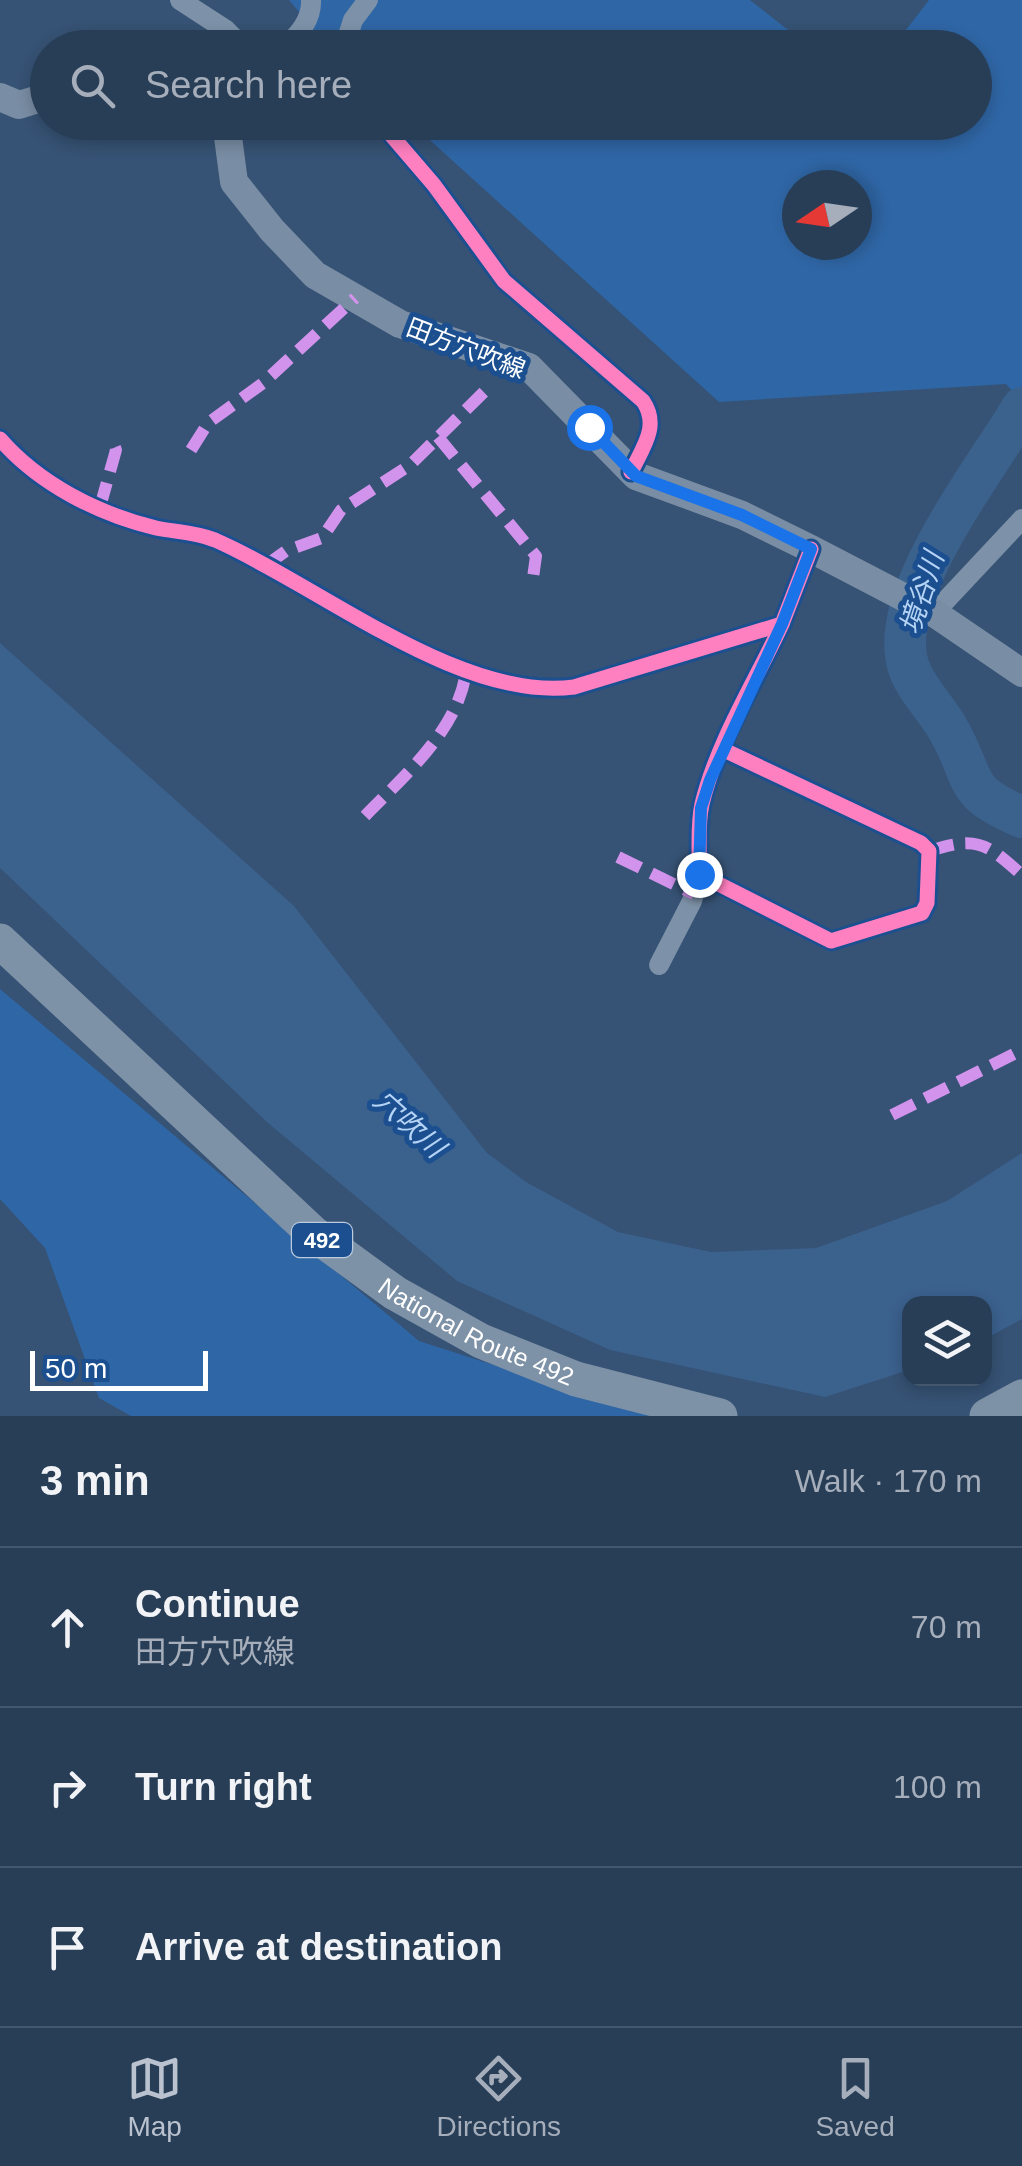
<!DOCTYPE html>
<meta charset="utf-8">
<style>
:root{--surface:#283e57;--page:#30455d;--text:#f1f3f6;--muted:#a5aeba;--line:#44576d;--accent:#b9c2ce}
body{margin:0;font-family:Arial,"Noto Sans JP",sans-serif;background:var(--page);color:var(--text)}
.controls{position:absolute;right:30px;bottom:30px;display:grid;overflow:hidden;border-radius:20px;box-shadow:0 5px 15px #0003}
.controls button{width:90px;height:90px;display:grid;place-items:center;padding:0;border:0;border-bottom:2px solid var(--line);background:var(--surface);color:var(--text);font:50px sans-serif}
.compass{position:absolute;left:782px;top:170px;width:90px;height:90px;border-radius:50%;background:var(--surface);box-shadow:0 5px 15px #0003;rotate:257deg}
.scale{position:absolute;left:30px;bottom:25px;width:178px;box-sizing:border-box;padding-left:10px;border:5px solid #fff;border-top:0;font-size:28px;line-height:35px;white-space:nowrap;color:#fff;-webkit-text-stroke:8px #1b4f8f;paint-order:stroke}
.stop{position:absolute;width:30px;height:30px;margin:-22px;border:8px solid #1a73e8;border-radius:50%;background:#fff}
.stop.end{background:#1a73e8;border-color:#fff;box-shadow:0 2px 10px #0008}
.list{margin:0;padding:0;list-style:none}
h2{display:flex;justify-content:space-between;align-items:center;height:130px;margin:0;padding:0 40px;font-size:42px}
h2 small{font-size:32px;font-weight:400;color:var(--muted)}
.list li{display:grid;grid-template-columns:65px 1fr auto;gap:30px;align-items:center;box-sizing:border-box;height:160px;padding:0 40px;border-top:2px solid var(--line)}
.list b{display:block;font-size:38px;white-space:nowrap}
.list p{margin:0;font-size:32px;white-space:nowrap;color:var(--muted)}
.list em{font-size:32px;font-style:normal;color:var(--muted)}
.icon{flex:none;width:55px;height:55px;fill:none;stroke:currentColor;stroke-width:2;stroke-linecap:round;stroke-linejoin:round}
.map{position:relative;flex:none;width:1022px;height:1416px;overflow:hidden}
.search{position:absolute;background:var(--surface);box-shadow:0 5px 15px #0003;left:30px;right:30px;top:30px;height:110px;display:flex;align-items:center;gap:25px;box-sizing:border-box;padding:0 35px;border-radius:55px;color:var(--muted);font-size:38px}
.sheet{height:610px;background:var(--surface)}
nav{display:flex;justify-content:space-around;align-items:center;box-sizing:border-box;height:140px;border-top:2px solid var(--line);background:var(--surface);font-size:28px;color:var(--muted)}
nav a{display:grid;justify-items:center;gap:5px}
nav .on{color:var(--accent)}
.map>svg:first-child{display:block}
</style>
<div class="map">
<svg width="1022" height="1416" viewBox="0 0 1022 1416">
<rect width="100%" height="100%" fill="#365274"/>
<g fill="#2f66a5" fill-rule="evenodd">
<path d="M289 0H750L810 47H328Z"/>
<path d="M929 0H1022V402L1006 384 719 402 411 123 974 122V48L893 47ZM857 185V245H797V185Z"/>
<path d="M0 989 419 1341 652 1416H131L99 1398 45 1248 0 1199Z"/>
</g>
<path fill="#3b618d" d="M0 643 294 906 487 1153 526 1182 618 1232 711 1252 816 1248 947 1201 1022 1153V1319L985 1339 984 1304H910L909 1370 825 1397 610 1350 457 1281 268 1123 0 868Z"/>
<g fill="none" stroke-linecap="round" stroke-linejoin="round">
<path stroke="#3b618d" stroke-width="42" d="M1022 408C986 470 887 593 908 665 914 687 937 709 948 729 978 781 959 790 1022 817"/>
<g stroke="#7d92a8" stroke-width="20">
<path d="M180 0 226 30 244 48"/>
<path d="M283 48C298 36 312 20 311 0"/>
<path d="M344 48 353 20 368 0"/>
<path d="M380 122 434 185 504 281 643 401C660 426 643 447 631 472"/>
<path d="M0 439C39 484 98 514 156 528 175 532 195 532 215 540 320 586 460 702 574 687L782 624 811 549"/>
<path d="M934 613 1022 519"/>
<path d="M724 750 921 843 929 851 927 903 922 913 831 941 699 874C700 852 697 826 702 804 717 742 755 682 782 624"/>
<path d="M659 965 692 901 699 874"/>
</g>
<g stroke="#798da4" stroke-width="28">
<path d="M0 97 19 105 48 96"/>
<path d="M226 122 234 182 272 230 315 275 400 324 529 367 636 476 742 515 811 549 934 613 1022 673"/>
</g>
<g stroke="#7e92a7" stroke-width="35">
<path id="s1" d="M0 941 314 1234 395 1293 481 1341 576 1379 720 1416"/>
<path d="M987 1416 1022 1397"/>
</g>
<g stroke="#d193ec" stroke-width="12" stroke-dasharray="25 12" stroke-linecap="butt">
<path d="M438 437 536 556 532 585"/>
<path d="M191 450 208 423 263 383 355 298"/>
<path d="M100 507 116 450 111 438"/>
<path d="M265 566 286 551 322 538 341 510 410 465 490 386"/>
<path d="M365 816C404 776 458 730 466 672"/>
<path d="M929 851C977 836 985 842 1022 875"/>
<path d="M618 857 694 894"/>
<path d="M892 1115 1022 1050"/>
</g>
<g stroke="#1b4f8f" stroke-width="21">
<g id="cycleway">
<path d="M380 122 434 185 504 281 643 401C660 426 643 447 631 472"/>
<path d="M0 439C39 484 98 514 156 528 175 532 195 532 215 540 320 586 460 702 574 687L782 624 811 549"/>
<path d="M724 750 921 843 929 851 927 903 922 913 831 941 699 874C700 852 697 826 702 804 717 742 755 682 782 624"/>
</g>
</g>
<use href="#cycleway" stroke="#ff80c0" stroke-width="15"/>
</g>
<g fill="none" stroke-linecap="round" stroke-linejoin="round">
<path stroke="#1a73e8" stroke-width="12" d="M589 427 636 476 742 515 811 549 782 624 710 780 701 808 699 874"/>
</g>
<g text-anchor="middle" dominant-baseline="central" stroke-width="10" stroke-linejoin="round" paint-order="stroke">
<rect fill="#1b4f8f" stroke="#bbcadd" stroke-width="2.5" x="292" y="1223" width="60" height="34" rx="8"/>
<g font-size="22" font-weight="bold" fill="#fff">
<text x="322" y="1240">492</text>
</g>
<g font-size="25" fill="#fff" stroke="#1b4f8f">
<text transform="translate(466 348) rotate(21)">田方穴吹線</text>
<text stroke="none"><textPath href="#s1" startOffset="620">National Route 492</textPath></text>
</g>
<g font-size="28" font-style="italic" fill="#b5d3f5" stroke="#1b4f8f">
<text transform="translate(922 593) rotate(-72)">境谷川</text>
<text transform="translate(409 1124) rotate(42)">穴吹川</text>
</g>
</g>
</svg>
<div class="controls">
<button><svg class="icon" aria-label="layers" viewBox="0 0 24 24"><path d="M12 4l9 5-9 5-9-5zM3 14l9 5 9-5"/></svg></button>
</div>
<svg class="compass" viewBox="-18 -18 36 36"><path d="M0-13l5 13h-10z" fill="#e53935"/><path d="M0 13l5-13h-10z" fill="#a5aeba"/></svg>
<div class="scale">50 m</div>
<div class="stop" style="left:589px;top:427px"></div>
<div class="stop end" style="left:699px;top:874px"></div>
<div class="search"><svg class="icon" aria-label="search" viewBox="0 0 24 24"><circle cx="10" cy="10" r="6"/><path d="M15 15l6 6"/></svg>Search here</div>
</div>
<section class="sheet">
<h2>3 min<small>Walk · 170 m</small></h2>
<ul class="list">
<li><svg class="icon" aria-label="ahead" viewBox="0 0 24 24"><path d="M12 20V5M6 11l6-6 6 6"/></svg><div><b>Continue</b><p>田方穴吹線</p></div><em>70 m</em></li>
<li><svg class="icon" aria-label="right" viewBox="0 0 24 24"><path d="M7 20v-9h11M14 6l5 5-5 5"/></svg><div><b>Turn right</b></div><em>100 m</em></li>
<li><svg class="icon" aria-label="arrive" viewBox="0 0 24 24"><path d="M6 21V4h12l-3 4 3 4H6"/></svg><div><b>Arrive at destination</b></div></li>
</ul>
</section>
<nav>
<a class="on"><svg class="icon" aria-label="map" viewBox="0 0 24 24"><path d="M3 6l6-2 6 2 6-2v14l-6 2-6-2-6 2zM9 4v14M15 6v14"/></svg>Map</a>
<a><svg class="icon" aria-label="directions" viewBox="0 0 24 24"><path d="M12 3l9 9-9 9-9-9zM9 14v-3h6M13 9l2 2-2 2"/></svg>Directions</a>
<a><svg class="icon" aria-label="saved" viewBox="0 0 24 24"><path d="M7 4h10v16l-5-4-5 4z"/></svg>Saved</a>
</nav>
